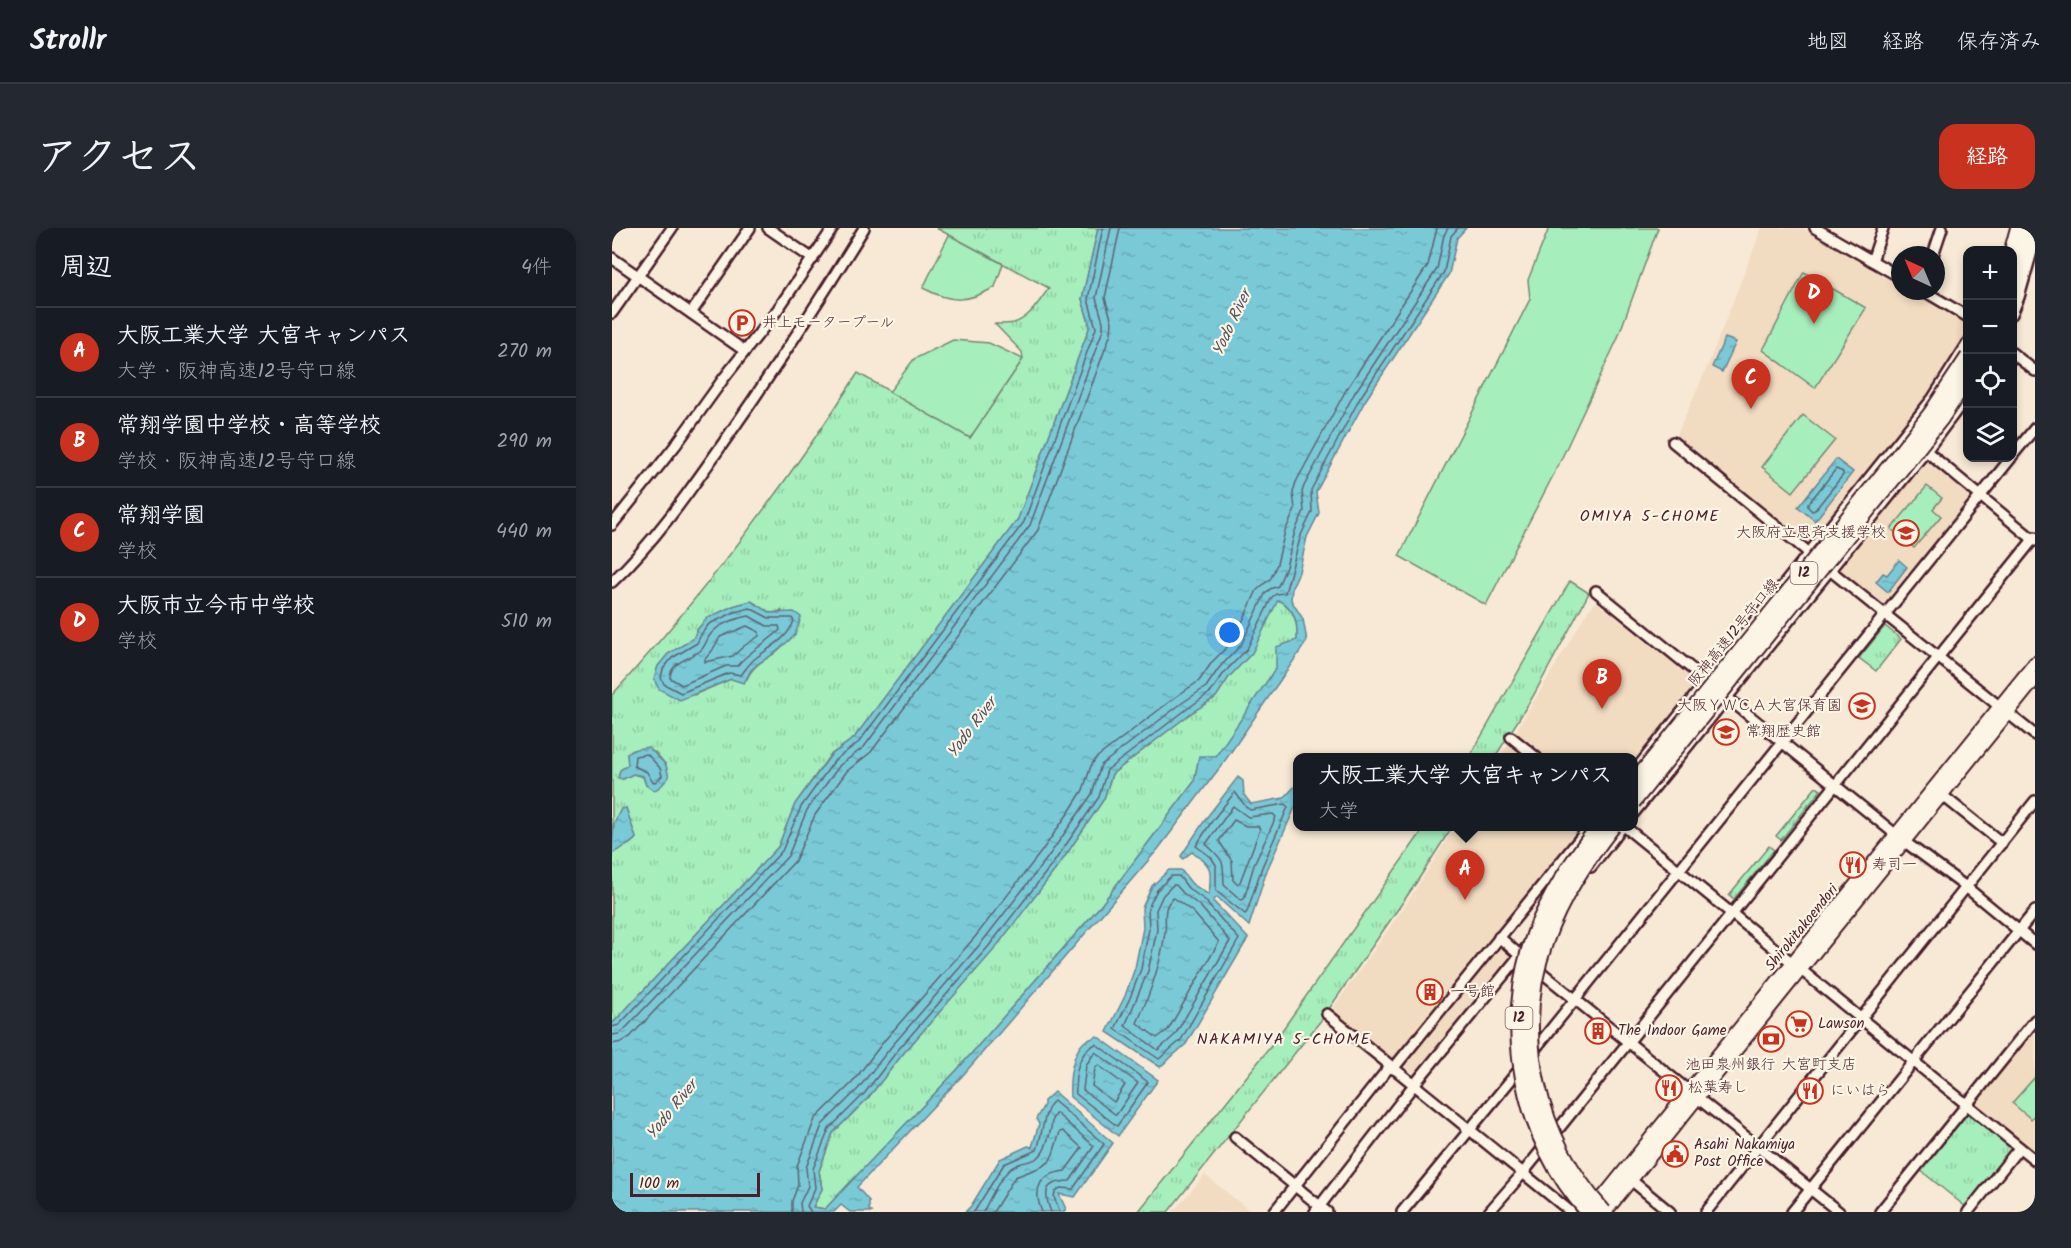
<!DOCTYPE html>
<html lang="ja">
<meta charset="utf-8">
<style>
:root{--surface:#171b24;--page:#242831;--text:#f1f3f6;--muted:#9ea1a6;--line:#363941;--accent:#c8321e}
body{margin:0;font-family:Kalam,"Klee One",sans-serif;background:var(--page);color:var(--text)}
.controls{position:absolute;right:18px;top:18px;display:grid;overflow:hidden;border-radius:12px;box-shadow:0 3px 9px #0003}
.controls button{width:54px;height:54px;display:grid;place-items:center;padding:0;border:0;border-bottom:2px solid var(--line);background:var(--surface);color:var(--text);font:30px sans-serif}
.compass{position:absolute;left:1279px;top:18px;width:54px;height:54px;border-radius:50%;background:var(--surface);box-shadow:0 3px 9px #0003;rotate:316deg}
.scale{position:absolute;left:18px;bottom:15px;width:130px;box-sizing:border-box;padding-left:6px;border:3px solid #4a1f2b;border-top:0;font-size:16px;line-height:21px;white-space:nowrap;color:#4a1f2b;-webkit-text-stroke:4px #fcf5e5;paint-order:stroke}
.you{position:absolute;left:618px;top:405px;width:21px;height:21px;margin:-15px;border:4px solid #fff;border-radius:50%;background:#1a73e8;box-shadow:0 0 0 9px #1a73e833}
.badge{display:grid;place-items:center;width:39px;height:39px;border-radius:50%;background:var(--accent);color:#fff;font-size:20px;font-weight:700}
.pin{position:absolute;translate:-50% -50px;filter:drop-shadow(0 2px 3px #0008)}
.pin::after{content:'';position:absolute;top:32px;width:21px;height:18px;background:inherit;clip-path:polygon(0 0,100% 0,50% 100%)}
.popup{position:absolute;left:681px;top:525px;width:345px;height:78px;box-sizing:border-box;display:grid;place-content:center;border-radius:12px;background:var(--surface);filter:drop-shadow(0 2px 4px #0005);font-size:20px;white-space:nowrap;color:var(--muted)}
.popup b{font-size:22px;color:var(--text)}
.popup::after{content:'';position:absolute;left:50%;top:100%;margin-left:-12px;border:12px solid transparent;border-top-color:var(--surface)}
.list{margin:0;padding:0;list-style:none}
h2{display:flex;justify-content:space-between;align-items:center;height:78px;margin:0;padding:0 24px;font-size:26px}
h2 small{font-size:20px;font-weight:400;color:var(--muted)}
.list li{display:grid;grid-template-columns:39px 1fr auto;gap:18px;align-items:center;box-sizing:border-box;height:90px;padding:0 24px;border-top:2px solid var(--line)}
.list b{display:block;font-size:22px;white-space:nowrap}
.list p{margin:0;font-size:20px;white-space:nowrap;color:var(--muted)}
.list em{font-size:20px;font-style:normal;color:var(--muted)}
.icon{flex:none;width:33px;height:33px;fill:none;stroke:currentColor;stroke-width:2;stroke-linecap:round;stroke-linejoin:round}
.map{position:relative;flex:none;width:1423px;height:984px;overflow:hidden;border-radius:18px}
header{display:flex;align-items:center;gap:36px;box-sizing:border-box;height:84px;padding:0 30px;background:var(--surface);border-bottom:2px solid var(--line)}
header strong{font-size:28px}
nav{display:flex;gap:33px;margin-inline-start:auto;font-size:21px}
.intro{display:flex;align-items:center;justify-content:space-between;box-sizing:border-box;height:144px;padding:0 36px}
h1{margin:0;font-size:42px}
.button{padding:15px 27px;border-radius:18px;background:var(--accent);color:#fff;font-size:21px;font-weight:700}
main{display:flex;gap:36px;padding:0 36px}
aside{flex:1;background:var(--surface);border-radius:18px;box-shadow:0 3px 9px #0003}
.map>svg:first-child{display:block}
</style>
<header>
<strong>Strollr</strong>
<nav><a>地図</a><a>経路</a><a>保存済み</a></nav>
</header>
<div class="intro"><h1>アクセス</h1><a class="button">経路</a></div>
<main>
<aside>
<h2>周辺<small>4件</small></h2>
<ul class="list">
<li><span class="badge">A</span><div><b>大阪工業大学 大宮キャンパス</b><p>大学 · 阪神高速12号守口線</p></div><em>270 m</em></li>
<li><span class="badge">B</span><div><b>常翔学園中学校・高等学校</b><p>学校 · 阪神高速12号守口線</p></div><em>290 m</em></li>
<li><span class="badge">C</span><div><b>常翔学園</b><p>学校</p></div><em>440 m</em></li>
<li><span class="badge">D</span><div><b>大阪市立今市中学校</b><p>学校</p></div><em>510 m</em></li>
</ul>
</aside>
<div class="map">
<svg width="1423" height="984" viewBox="0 0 1423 984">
<defs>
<pattern id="grass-tufts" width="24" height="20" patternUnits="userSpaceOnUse" patternTransform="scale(1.5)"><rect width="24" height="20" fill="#a6eebc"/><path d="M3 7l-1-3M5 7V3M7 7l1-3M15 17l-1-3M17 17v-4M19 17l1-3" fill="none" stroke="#90cca2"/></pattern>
<pattern id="water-ripples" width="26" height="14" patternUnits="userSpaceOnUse" patternTransform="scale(1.5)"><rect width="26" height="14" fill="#7ac9d7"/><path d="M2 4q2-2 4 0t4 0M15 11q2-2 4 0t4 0" fill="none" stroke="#6bacb9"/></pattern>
</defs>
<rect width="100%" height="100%" fill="#f7e9d5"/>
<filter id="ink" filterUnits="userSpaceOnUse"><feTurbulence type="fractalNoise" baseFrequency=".0167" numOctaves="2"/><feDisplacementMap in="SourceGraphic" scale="12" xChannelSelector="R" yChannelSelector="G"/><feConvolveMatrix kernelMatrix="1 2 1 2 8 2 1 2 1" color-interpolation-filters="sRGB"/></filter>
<g filter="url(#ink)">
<g fill="#f1dbc1">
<path d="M1150 0H1191L1288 58V63H1297L1355 96V103L1342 127 1316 167 1195 316 1191 317 1064 213V209L1094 142Z"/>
<path d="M1314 232H1318L1361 267V271L1275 378H1271L1228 344V339Z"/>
<path d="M984 374 1081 451 1082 458 1021 533V530L933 529 903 505 976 383Z"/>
<path d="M898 513 920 530H888Z"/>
<path d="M843 599H968L782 829H777L719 783 793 678Z"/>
<path d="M884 718 901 731 806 849 789 835Z"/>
<path d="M1423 802V924L1365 878V873Z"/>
<path d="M593 947 639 984H561Z"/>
</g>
<g fill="url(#grass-tufts)" stroke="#788674" stroke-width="1.5" fill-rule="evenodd">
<path d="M324 0H486L470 71 478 98 406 291 242 510 218 527 183 576 166 619 0 796V626C8 619 17 619 24 610L14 580 2 595 0 609V467C91 367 173 258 246 145L358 210 411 131 410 124 383 96C389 96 397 96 402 95 418 90 428 72 437 60ZM139 373 159 385 170 383 163 425C150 433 141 438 135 451H119L82 467 42 451 46 438 56 426 81 411 85 402 94 391 121 378ZM43 524 54 537 34 557 31 549 21 546 11 551 16 537 15 525Z"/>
<path d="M958 353 977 365 920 470 883 529 857 530Z"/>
<path d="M666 371C682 380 686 394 685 412L604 528 587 529 582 554 490 676 345 842 213 981 201 979 210 961 207 943 221 905 256 870 290 827 380 723 447 637 492 571 500 546 579 485 604 469 617 449 640 424Z"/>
<path d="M1273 398 1289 411 1264 443 1247 430Z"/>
<path d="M1204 559 1209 562 1169 612 1164 608Z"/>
<path d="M813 599H840L804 655 710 791 556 984H526L659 818Z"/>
<path d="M1157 618 1162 622 1122 671 1117 667Z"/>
<path d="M1357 885 1400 919 1401 922 1355 980 1308 942 1355 886Z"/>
</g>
<g fill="#a6eebc" stroke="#788674" stroke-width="1.5">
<path d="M937 0H1046L1005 112 946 238 874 377 787 328 918 71 916 52Z"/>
<path d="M337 7 391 36 383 59C355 75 339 75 311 60Z"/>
<path d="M1192 44 1254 80 1203 160 1151 122Z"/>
<path d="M341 112 377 115 411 131 358 210 277 164 302 131Z"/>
<path d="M1191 187 1223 212 1181 264 1150 239Z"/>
<path d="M1315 258 1330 270 1321 281 1329 288 1302 320 1279 301Z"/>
<path d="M1423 849V886L1419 891 1400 875Z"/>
</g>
<g fill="url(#water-ripples)" stroke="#678592" stroke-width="1.5" fill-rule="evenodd">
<path d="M486 0H854L845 10 837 46 753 173 704 264 707 285 695 309 687 344 680 359 679 372 691 391 695 413 612 534 547 620 351 847 245 959 257 973V981L260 984H238L229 977 222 984H0V796L166 619 183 576 219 527 242 510 406 291 478 98 470 71ZM666 372C683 380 686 394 685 412L664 419V440L604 528H587L582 554 490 676 345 842 213 981 201 979 210 961 207 943 221 905 256 870 290 827 381 723 447 637 492 571 500 546 579 485 604 469 617 449 640 425Z"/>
<path d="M1113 110 1124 114 1110 144 1100 139Z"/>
<path d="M1224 231 1241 244 1203 293 1186 279Z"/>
<path d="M1287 332 1295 339 1276 364 1264 354 1271 345 1275 347Z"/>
<path d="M139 373 159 385 182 384 189 389 183 407 163 425 147 435 139 442 132 455 119 451 68 472 47 461 42 451 46 438 56 426 81 411 85 402 94 391 121 378Z"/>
<path d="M36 519 54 537 57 549 50 557 42 563 34 557 31 548 21 546 11 551 6 550 8 542 16 537 15 525 24 521Z"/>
<path d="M626 549 631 553 632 567 639 576 672 570 685 556V575L655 642 637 698 605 669 601 673 636 710 574 816 548 839 495 804 513 768 523 740 531 700 530 680 540 658 557 642H569L580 656 597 667C599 643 602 638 580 624L571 631 569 628 595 589Z"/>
<path d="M14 580 24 610C17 619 8 619 0 626L2 595 9 581Z"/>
<path d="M485 808 546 852 506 908 458 869C457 853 459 826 472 814 475 812 482 810 485 808Z"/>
<path d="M442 864 501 915 463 969 447 966 454 981 451 984H353L359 978 388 931 416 918 420 919 427 896 424 891 432 877V873Z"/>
</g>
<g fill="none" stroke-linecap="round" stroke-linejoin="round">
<g stroke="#5d6370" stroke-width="1.5">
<path d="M1224 241 1231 244V247L1203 282 1200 283 1196 279V276Z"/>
<path d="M138 380 157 390H180L182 393C175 411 160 418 145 429 138 434 134 441 129 447L117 445 69 465 52 456 49 450 51 441 60 430 85 415 90 405 97 396 123 384Z"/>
<path d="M137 388 155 398H167L168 402C155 415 137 423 125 438H114L70 457 58 450C58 434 77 431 88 423 94 418 94 412 98 407 106 396 125 390 137 388Z"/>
<path d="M135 398 147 404V408L132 418 121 428 93 434V431L100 423 108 409Z"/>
<path d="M35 526 48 540 50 548 43 554 40 553 35 544 22 538 23 528Z"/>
<path d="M623 564 634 579 638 582 673 576 676 579 650 639 635 684 633 686 604 663V637L599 629 584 618 600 593Z"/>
<path d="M621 578 636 589 661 586 664 589 642 637 632 671 629 672 612 657C611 631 613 634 594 616Z"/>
<path d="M622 592 634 598H646L648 601 628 654 625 656 621 652 620 633 607 613Z"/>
<path d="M559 648H567L576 660 594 673 597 678 627 711 569 812 547 831 503 801 518 770 529 741 537 701 536 680 545 662Z"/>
<path d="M561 657H564L571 665 588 678 618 713 563 807 546 822 513 798 536 743 545 702 544 682 551 667Z"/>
<path d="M562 670 581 684 607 714 556 802 545 810 525 795C538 766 549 737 553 704 555 692 549 678 562 670Z"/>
<path d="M0 799 7 797 170 623 189 579 223 532 247 514 412 294 484 100 476 71 491 0"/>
<path d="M0 807 7 806 12 802 176 628 195 582 228 537 252 519 418 297 491 102V94L484 70 499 0"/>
<path d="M0 816 10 814 18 809 183 633 203 587 235 543 259 524 426 302 499 105 500 94 493 70 508 0"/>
<path d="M484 816 536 854 505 898 464 866C462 848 466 823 484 816Z"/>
<path d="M483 824 526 855 504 887 471 862 474 837Z"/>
<path d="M486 837 513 857 502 874 480 858 483 841Z"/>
<path d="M180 984V973L186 957 185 938 203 891 240 855 272 813 363 709 429 624 457 584 471 562 479 538 484 530 565 468 587 453 600 434 622 412 645 362 659 350 665 336 673 303 683 282 681 264 684 254 734 162 816 37 825 0"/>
<path d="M189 984 188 975 196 958 194 940 210 897 246 861 279 819 370 714 436 629 480 566 489 537 570 475 594 459 607 440 629 417 653 366 658 361 666 358 674 339 683 303 692 283 690 264 692 258 742 166 825 41 832 7 836 0"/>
<path d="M199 984 195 978 203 960 201 941 217 901 252 866 285 823 376 719 442 634 487 569 495 542 575 481 599 464 612 445 635 421 660 369 664 366 673 365 689 307 700 284 699 262 748 170 832 44 839 8 846 0"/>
<path d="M362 984 392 936 425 922C430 908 432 880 442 873L492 916 461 961 448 960 443 964 442 969 448 984"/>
<path d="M371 984C378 971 385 954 396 943 412 927 427 942 435 914 438 906 440 899 440 891L444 885 482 918 458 953C434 954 430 961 439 984"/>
<path d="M381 984 403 949 429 939 437 934 441 926 448 904 451 903 470 920 453 943C428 946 420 960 430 984"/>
</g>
<g stroke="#4a1f2b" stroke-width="14">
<g id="minor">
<path d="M156 0 201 31"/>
<path d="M1203 0 1288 49"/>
<path d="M1321 27 1330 0"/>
<path d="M0 30 133 123"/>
<path d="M1260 33 1271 0"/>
<path d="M1312 63 1356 89"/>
<path d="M0 85 60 0"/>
<path d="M79 85 138 0"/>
<path d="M1400 86 1407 69 1423 13"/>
<path d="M1400 125 1423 143"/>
<path d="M1061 214 1201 328"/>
<path d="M1314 223 1423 313"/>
<path d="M1400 228 1423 200"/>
<path d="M0 297 63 218 112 150 166 81 221 0"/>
<path d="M1214 339 1423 507"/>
<path d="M0 354C44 312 79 261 114 211 162 142 208 72 252 0"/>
<path d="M984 363 1293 614 1354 659 1423 716"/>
<path d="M899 509 925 530"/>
<path d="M1021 545 1321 170 1356 115"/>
<path d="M1330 567 1390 615"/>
<path d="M1021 586 1314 223 1356 167"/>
<path d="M1012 598 1423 932"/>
<path d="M979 639 1011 598"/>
<path d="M887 709 912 731"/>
<path d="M923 739 1227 984"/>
<path d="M715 786 959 984"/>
<path d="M919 826 1399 230"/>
<path d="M781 841 978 598"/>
<path d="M623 909 715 984"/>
<path d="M1019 952 1058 984"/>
<path d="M662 984 778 838"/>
<path d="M703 984 801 858 918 715"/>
<path d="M790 984 911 837"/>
<path d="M877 984 911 945 1423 309"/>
<path d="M1094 984 1423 573"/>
<path d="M1180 984 1423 683"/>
<path d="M1268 984 1423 792"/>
<path d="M1356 984 1407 920"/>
</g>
</g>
<g stroke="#4a1f2b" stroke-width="16">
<g id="major">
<path d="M980 983 1423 435"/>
<path d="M993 984 1423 451"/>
</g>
</g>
<g stroke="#4a1f2b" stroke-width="18">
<g id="highway">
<path d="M1400 22 1406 0"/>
<path d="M1400 56 1417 0"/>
</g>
</g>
<use href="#minor" stroke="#fcf5e5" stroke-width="9"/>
<use href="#major" stroke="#fcf5e5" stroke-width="12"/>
<use href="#highway" stroke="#fcf5e5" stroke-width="14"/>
<g stroke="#4a1f2b" stroke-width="18" stroke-linecap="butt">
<g id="highway-bridge">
<path d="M1021 556 1285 229 1319 185 1356 129"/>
<path d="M1021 574 1293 236 1328 192 1356 150"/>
<path d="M976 984C909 911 888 797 923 704 938 666 961 631 987 598"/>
<path d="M992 984C926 911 900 806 934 712 949 670 974 633 1001 598"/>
</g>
</g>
<use href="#highway-bridge" stroke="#fcf5e5" stroke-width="14"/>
</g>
</g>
<defs>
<g id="parking-ring" transform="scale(1.35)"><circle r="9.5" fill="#fcf5e5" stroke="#c8321e" stroke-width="1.5"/><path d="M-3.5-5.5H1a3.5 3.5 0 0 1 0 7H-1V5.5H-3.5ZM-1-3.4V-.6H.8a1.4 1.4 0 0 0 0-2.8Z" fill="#c8321e"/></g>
<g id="school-ring" transform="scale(1.35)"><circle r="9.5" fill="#fcf5e5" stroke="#c8321e" stroke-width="1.5"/><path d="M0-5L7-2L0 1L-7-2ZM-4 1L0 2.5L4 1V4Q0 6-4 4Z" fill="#c8321e"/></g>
<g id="university-ring" transform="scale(1.35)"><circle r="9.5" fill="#fcf5e5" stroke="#c8321e" stroke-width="1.5"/><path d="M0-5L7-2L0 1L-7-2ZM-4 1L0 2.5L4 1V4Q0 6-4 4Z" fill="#c8321e"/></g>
<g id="restaurant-ring" transform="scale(1.35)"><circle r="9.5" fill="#fcf5e5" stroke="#c8321e" stroke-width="1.5"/><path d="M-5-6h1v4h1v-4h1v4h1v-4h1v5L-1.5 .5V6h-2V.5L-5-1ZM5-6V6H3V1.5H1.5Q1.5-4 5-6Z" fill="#c8321e"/></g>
<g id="building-ring" transform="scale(1.35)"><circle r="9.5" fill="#fcf5e5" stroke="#c8321e" stroke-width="1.5"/><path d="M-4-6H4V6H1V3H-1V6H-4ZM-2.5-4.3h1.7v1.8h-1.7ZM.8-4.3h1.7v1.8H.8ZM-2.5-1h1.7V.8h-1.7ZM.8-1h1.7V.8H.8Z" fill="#c8321e"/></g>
<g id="supermarket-ring" transform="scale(1.35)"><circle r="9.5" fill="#fcf5e5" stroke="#c8321e" stroke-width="1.5"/><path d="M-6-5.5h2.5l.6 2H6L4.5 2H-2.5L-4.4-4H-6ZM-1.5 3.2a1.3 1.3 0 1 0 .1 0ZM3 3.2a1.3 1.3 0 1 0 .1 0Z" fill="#c8321e"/></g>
<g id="bank-ring" transform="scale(1.35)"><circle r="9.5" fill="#fcf5e5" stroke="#c8321e" stroke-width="1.5"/><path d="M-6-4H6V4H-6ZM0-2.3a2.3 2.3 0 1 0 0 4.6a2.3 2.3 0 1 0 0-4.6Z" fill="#c8321e"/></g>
<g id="civic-ring" transform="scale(1.35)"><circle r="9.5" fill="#fcf5e5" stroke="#c8321e" stroke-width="1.5"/><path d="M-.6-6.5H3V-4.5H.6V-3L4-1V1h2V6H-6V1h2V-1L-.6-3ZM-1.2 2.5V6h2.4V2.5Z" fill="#c8321e"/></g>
</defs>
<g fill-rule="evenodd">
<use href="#parking-ring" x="130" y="95"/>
<use href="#school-ring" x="1294" y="305"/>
<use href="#school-ring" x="1250" y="478"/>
<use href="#university-ring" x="1114" y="504"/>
<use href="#restaurant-ring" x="1241" y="637"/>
<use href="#building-ring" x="818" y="764"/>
<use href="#supermarket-ring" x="1187" y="796"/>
<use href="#building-ring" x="986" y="803"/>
<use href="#bank-ring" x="1159" y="811"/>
<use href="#restaurant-ring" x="1057" y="860"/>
<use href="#restaurant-ring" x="1198" y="863"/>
<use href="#civic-ring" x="1063" y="926"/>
</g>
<g text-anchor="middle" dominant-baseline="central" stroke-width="4.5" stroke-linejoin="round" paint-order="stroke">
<g fill="#fcf5e5" stroke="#7f5f63" stroke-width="1.5">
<rect x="1178.5" y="334" width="27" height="22" rx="4.5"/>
<rect x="893.5" y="779" width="27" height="22" rx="4.5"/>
</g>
<g font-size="14" font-weight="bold" fill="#4a1f2b">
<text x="1192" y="345">12</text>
<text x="907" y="790">12</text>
</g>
<g font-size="15" fill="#4a1f2b" stroke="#fcf5e5" text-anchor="start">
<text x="150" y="95">井上モータープール</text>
<text x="1274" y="305" text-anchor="end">大阪府立思斉支援学校</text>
<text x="1230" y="478" text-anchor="end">大阪ＹＷＣＡ大宮保育園</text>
<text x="1134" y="504">常翔歴史館</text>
<text x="1260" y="637">寿司一</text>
<text x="838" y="764">一号館</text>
<text x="1206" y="796">Lawson</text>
<text x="1006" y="803">The Indoor Game</text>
<text x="1159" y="837" text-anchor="middle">池田泉州銀行 大宮町支店</text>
<text x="1076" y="860">松葉寿し</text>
<text x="1218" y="863">にいはら</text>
<text x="1082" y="917">Asahi Nakamiya<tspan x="1082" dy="17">Post Office</tspan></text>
</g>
<g font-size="15" fill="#4a1f2b" stroke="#fcf5e5">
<text transform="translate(1122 405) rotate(-51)">阪神高速12号守口線</text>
<text transform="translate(1190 700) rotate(-51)">Shirokitakoendori</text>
</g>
<g font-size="16" font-style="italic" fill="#58525f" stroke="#fcf5e5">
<text transform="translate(620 95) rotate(-65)">Yodo River</text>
<text transform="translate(360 500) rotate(-53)">Yodo River</text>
<text transform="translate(60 882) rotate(-51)">Yodo River</text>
</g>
<g font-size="16" letter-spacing="1.5" fill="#4a1f2b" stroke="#fcf5e5">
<text x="1038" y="288">OMIYA 5-CHOME</text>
<text x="672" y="811">NAKAMIYA 5-CHOME</text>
</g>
</g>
</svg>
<div class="controls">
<button>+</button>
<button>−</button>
<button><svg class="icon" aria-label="locate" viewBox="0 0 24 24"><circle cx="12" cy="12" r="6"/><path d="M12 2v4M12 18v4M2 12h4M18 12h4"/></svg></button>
<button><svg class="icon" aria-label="layers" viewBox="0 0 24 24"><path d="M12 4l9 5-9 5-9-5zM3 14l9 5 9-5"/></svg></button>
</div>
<svg class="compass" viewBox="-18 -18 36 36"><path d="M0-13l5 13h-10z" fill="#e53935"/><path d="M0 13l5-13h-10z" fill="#9ea1a6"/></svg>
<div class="scale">100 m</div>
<div class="you"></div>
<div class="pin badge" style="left:853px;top:672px">A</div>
<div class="popup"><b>大阪工業大学 大宮キャンパス</b>大学</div>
<div class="pin badge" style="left:990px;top:481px">B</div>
<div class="pin badge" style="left:1139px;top:181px">C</div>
<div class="pin badge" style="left:1202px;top:96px">D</div>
</div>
</main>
